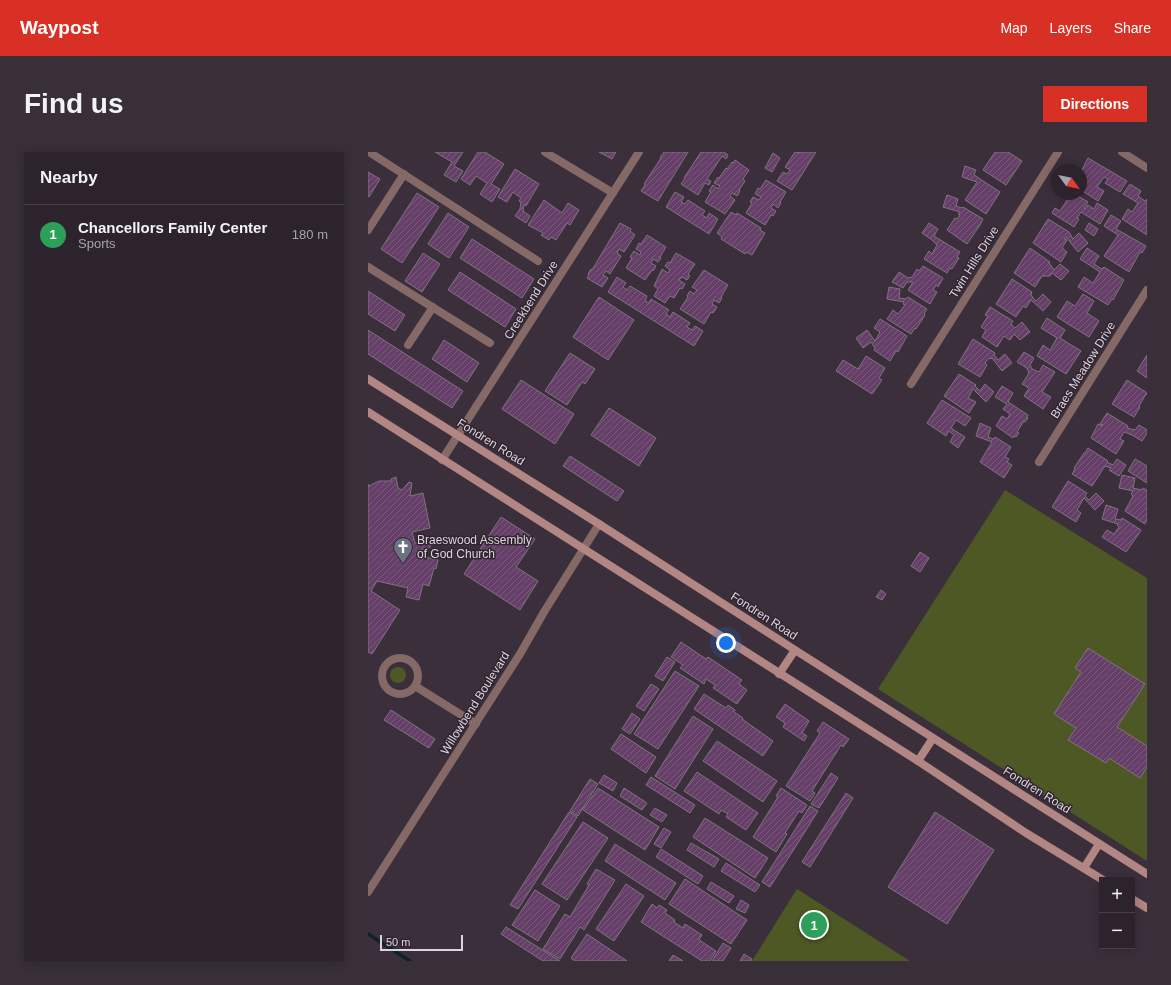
<!DOCTYPE html>
<meta charset="utf-8">
<style>
:root{--surface:#2c232d;--page:#382f39;--text:#f1f3f6;--muted:#a6a4aa;--line:#484049;--accent:#d93025}
body{margin:0;font-family:Helvetica,sans-serif;background:var(--page);color:var(--text)}
.controls{position:absolute;right:12px;bottom:12px;display:grid;overflow:hidden;border-radius:0px;box-shadow:0 2px 10px #0003}
.controls button{width:36px;height:36px;display:grid;place-items:center;padding:0;border:0;border-bottom:1px solid var(--line);background:var(--surface);color:var(--text);font:20px sans-serif}
.compass{position:absolute;left:683px;top:12px;width:36px;height:36px;border-radius:50%;background:var(--surface);box-shadow:0 2px 10px #0003;rotate:123deg}
.scale{position:absolute;left:12px;bottom:10px;width:83px;box-sizing:border-box;padding-left:4px;border:2px solid #dcd4dc;border-top:0;font-size:11px;line-height:14px;white-space:nowrap;color:#dcd4dc;-webkit-text-stroke:3px #312532;paint-order:stroke}
.you{position:absolute;left:358px;top:491px;width:14px;height:14px;margin:-10px;border:3px solid #fff;border-radius:50%;background:#1a73e8;box-shadow:0 0 0 6px #1a73e833}
.badge{display:grid;place-items:center;width:26px;height:26px;border-radius:50%;background:var(--accent);color:#fff;font-size:13px;font-weight:700}
.pin{position:absolute;translate:-50% -50%;border:2px solid #fff;box-shadow:0 1px 4px #0006}
.list{margin:0;padding:0;list-style:none}
h2{display:flex;justify-content:space-between;align-items:center;height:52px;margin:0;padding:0 16px;font-size:17px}
h2 small{font-size:13px;font-weight:400;color:var(--muted)}
.list li{display:grid;grid-template-columns:26px 1fr auto;gap:12px;align-items:center;box-sizing:border-box;height:60px;padding:0 16px;border-top:1px solid var(--line)}
.list b{display:block;font-size:15px;white-space:nowrap}
.list p{margin:0;font-size:13px;white-space:nowrap;color:var(--muted)}
.list em{font-size:13px;font-style:normal;color:var(--muted)}
.map{position:relative;flex:none;width:779px;height:809px;overflow:hidden;border-radius:0px}
header{display:flex;align-items:center;gap:24px;box-sizing:border-box;height:56px;padding:0 20px;background:var(--accent);color:#fff}
header strong{font-size:19px}
nav{display:flex;gap:22px;margin-inline-start:auto;font-size:14px}
.intro{display:flex;align-items:center;justify-content:space-between;box-sizing:border-box;height:96px;padding:0 24px}
h1{margin:0;font-size:28px}
.button{padding:10px 18px;border-radius:0px;background:var(--accent);color:#fff;font-size:14px;font-weight:700}
main{display:flex;gap:24px;padding:0 24px}
aside{flex:1;background:var(--surface);border-radius:0px;box-shadow:0 2px 10px #0003}
.map>svg:first-child{display:block}
</style>
<header>
<strong>Waypost</strong>
<nav><a>Map</a><a>Layers</a><a>Share</a></nav>
</header>
<div class="intro"><h1>Find us</h1><a class="button">Directions</a></div>
<main>
<aside>
<h2>Nearby<small></small></h2>
<ul class="list">
<li><span class="badge" style="background:#2e9e5b">1</span><div><b>Chancellors Family Center</b><p>Sports</p></div><em>180 m</em></li>
</ul>
</aside>
<div class="map">
<svg width="779" height="809" viewBox="0 0 779 809">
<defs>
<pattern id="building-hatch" width="6" height="6" patternUnits="userSpaceOnUse"><rect width="6" height="6" fill="#653f67"/><path d="M-1 1l2-2M0 6l6-6M5 7l2-2" fill="none" stroke="#7a5a7c"/></pattern>
</defs>
<rect width="100%" height="100%" fill="#3b2f3c"/>
<g fill="#4e5824">
<path d="M637 338 779 426V709L510 537Z"/>
<circle cx="30" cy="523" r="8"/>
<path d="M429 737 542 809H384Z"/>
</g>
<g fill="none" stroke-linecap="round" stroke-linejoin="round">
<path stroke="#0c2329" stroke-width="3.5" d="M0 782 42 809"/>
</g>
<g fill="url(#building-hatch)" stroke="#807281">
<path d="M67 0H95L86 14 95 19 88 30 76 23 84 10Z"/>
<path d="M110 0H117L136 12 123 32 132 37 124 50 112 42 119 31 108 24 102 33 93 27Z"/>
<path d="M231 0H248L244 7Z"/>
<path d="M296 0H320L290 49 273 39 277 33 276 32 293 6H292Z"/>
<path d="M333 0H356L360 3 358 7 354 4 339 27 343 29 341 33 337 31 330 43 313 32 317 26H316Z"/>
<path d="M427 0 433 1 434 0H448L424 38 409 29 415 20 419 22 422 18 417 15Z"/>
<path d="M627 0H640L654 9 638 33 615 18Z"/>
<path d="M405 1 412 6 404 20 397 16Z"/>
<path d="M720 6 759 29 752 40 737 31 740 27 736 25 729 35 736 39 730 49 713 38V20Z"/>
<path d="M367 8 381 18 375 27 377 29 371 38 372 39 369 44 364 41 362 44 367 48 357 62 337 50 343 40 341 39 345 33 350 37 352 34 346 31 350 25 351 26 358 16 359 17 364 10 365 11Z"/>
<path d="M597 14 608 18 606 23 632 40 618 62 597 48 609 30 594 25Z"/>
<path d="M147 17 171 32 158 54 156 52 155 59 162 64 158 71 147 64 152 57 153 50 151 49 153 46 145 40 139 50 130 45Z"/>
<path d="M0 20 12 27 1 45 0 44Z"/>
<path d="M398 28 418 40 412 50 413 51 410 56 405 52 403 56 408 59 405 64 403 63 397 73 378 61 384 51 382 50 385 45 391 48 393 45 387 42 390 36 392 37Z"/>
<path d="M762 32 773 39 770 44 777 49 779 47V83L754 67 760 57 764 60 770 51 755 42Z"/>
<path d="M307 40 316 45 313 50 317 52 320 48 337 59 334 63 339 66 341 61 350 67 341 82 298 55Z"/>
<path d="M49 41 71 55 34 111 13 97Z"/>
<path d="M703 42H707L720 50 716 56 717 57 720 53 726 57 729 51 740 58 732 72 713 60 709 66 711 67 706 75 684 61 687 56 692 59Z"/>
<path d="M579 43 590 47 588 54 594 56 595 55 615 67 612 73 599 92 579 78 587 66 589 67 592 63 590 62 592 60 575 55Z"/>
<path d="M176 48 194 61 200 51 211 58 202 73 199 71 188 88 183 85 181 88 173 83 175 81 160 73Z"/>
<path d="M363 60 368 63 369 61 393 76 392 78 397 81 384 103 378 100 377 102 353 87 354 85 349 81Z"/>
<path d="M80 61 101 75 81 106 60 92Z"/>
<path d="M743 63 753 69 748 77 778 94 774 101 772 100 761 120 736 104 750 83 736 74Z"/>
<path d="M680 67 701 80 705 87 711 81 720 91 710 100 698 85 696 87 699 88 694 96 699 100 693 110 665 91Z"/>
<path d="M252 71 263 77 262 79 267 83 256 100 251 97 249 101 253 104 242 122 238 119 235 123 240 126 234 135 219 126 221 122H220L223 117 224 118Z"/>
<path d="M561 71 570 77 566 84 592 100 589 105 591 106 584 117 582 116 579 121 556 107 561 99 564 102 569 93 564 88 554 81Z"/>
<path d="M721 71 730 77 726 84 717 78Z"/>
<path d="M279 83 298 95 292 105 293 106 290 110 285 107 283 111 288 114 285 119 284 118 277 128 258 116 264 106 262 105 266 99 272 103 273 100 268 97 271 91 273 92Z"/>
<path d="M104 87 166 127 154 146 92 106Z"/>
<path d="M662 96 682 110 681 111 686 118 692 112 701 119 693 128 684 121 682 124H674L667 135 646 121Z"/>
<path d="M719 96 731 104 726 112 734 117 736 115 756 128 745 148 744 147 740 153 710 135 716 125 725 131 732 120 712 107Z"/>
<path d="M55 101 72 112 54 140 37 129Z"/>
<path d="M308 101 327 112 320 122 322 124 319 128 314 125 311 128 317 132 314 137 312 136 306 146 302 144 297 151 286 144 290 137 286 134 294 117 300 121 302 118 297 114 300 110 302 111Z"/>
<path d="M555 114 575 126 570 135 568 133 565 138 569 140 562 152 540 138 545 130H539L535 136 524 130 531 120 540 126 544 125 549 117 551 119Z"/>
<path d="M336 118 360 133 353 145 354 146 351 151 346 148 344 152 349 155 345 161 343 160 336 172 312 157 320 145 319 144 322 139 326 142 329 138 324 135Z"/>
<path d="M92 120 148 157 137 175 80 138Z"/>
<path d="M249 125 258 131 255 135 259 138 262 134 279 144 277 149 281 151 283 147 301 158 298 162 302 165 305 160 322 171 319 175 324 178 327 174 335 179 326 194 240 140Z"/>
<path d="M644 127 664 140 663 143 668 149 675 142 683 150 675 159 663 148 658 156 655 154 648 165 628 152Z"/>
<path d="M521 135 532 137 531 146 538 147 540 145 559 157 556 162 557 163 548 177 547 176 543 182 519 167 525 158 530 162 537 153 535 152 536 150 519 147Z"/>
<path d="M0 139 37 163 27 179 0 162Z"/>
<path d="M715 142 726 149 719 161 731 169 721 185 689 165 699 149 707 154Z"/>
<path d="M231 145 266 168 240 208 205 185Z"/>
<path d="M622 155 645 169 643 172 647 176 654 170 662 180 652 188 646 182 642 188 636 184 629 195 614 185 618 178 613 175 620 164 617 163Z"/>
<path d="M679 166 697 178 692 186 713 199 698 222 669 204 675 193 682 198 689 186 673 176Z"/>
<path d="M512 167 539 184 530 200 528 199 522 209 506 198 507 196 503 190 495 196 488 186 499 178 507 189 512 180 506 176Z"/>
<path d="M0 178 95 239 84 256 0 202Z"/>
<path d="M605 187 627 201 626 203 630 208 637 202 644 211 634 219 624 206 623 207 621 206 617 211 619 213 612 225 590 212Z"/>
<path d="M76 188 111 211 99 230 64 207Z"/>
<path d="M656 200 666 206 662 213 664 217 671 220 675 213 687 220 674 240 683 245 675 257 656 244 661 236 654 232 661 221 659 216 649 210Z"/>
<path d="M202 201 227 217 217 232 214 230 199 253 177 239Z"/>
<path d="M779 203V226L769 219Z"/>
<path d="M498 204 517 216 511 226 514 228 504 242 468 219 475 208 490 217Z"/>
<path d="M591 222 608 233 607 234 612 239 617 232 626 240 618 250 605 237 600 246 608 250 601 261 576 244Z"/>
<path d="M153 228 206 262 187 292 134 257Z"/>
<path d="M759 228 779 241V243L778 242 771 254 772 255 766 265 744 252Z"/>
<path d="M634 234 645 241 640 250 660 263 659 265 660 266 657 270 656 269 649 280 651 281 648 285 646 284 645 286 628 274 634 264 639 267 642 262 635 257 639 252 627 245Z"/>
<path d="M574 248 603 266 597 274 588 268 583 276 597 285 590 296 582 290 586 283 581 279 578 284 559 271Z"/>
<path d="M241 256 288 286 271 314 223 283Z"/>
<path d="M739 261 760 274 759 276 767 278 771 273 779 278V281L774 289 764 283 756 280 752 287 756 289 748 302 723 286 730 272 734 274 735 273 732 272Z"/>
<path d="M612 271 623 276 620 285 626 287 627 285 643 295 637 305 641 307 639 310 644 313 636 326 612 310 624 290 608 284Z"/>
<path d="M720 296 740 309 739 310 745 313 749 307 758 313 751 324 741 318 743 316 737 314 724 334 704 322 707 317 706 316 716 301H717Z"/>
<path d="M202 304 256 339 249 349 195 314Z"/>
<path d="M767 307 779 314V331L760 319Z"/>
<path d="M754 323 767 326 765 336 774 338 775 336 779 338V368L777 372 757 359 765 344 763 342 765 339 751 336Z"/>
<path d="M28 325 30 336 34 338 41 330 44 331 42 344 55 341 62 376 44 380 47 391 60 389 63 393 61 396 48 399 49 403 70 408 68 417 66 416 61 434 55 432 51 448 38 445 40 436 9 429 3 439 32 458 4 502 0 500V332L1 334 11 329H23V327Z"/>
<path d="M700 329 719 341 717 344 721 348 728 341 736 349 727 358 716 346 709 358 713 361 708 370 684 355Z"/>
<path d="M738 353 750 357 747 367 753 368 754 366 773 378 770 383 758 400 734 385 739 378 746 382 751 375 749 373 750 372 734 367Z"/>
<path d="M133 365 167 387 148 415 170 429 152 458 96 422Z"/>
<path d="M552 400 561 406 552 420 543 414Z"/>
<path d="M513 438 518 442 514 448 508 445Z"/>
<path d="M313 490 338 507 340 505 374 528 371 532 379 538 369 552 345 536 347 533 338 527 336 532 312 516 315 513 303 505Z"/>
<path d="M720 496 777 532 749 575 779 594V615L772 626 741 606 738 611 700 588 708 576 686 562 713 520 707 516Z"/>
<path d="M299 505 307 510 295 529 287 524Z"/>
<path d="M307 519 331 534 290 597 266 582Z"/>
<path d="M283 532 291 537 276 559 268 554Z"/>
<path d="M336 542 358 556 360 553 367 558 366 560 375 566 374 567 405 589 395 604 326 557Z"/>
<path d="M417 552 441 569 434 581 439 584 436 589 415 575 417 571 408 565Z"/>
<path d="M23 558 67 587 61 596 16 568Z"/>
<path d="M264 561 272 567 262 582 254 577Z"/>
<path d="M325 564 345 577 307 637 287 624Z"/>
<path d="M455 570 481 587 475 595 473 593 444 639 447 641 442 649 418 634 452 581 449 579Z"/>
<path d="M253 582 288 605 278 621 243 597Z"/>
<path d="M349 589 409 629 395 650 335 609Z"/>
<path d="M329 620 390 661 378 678 358 665 360 662 353 658 351 662 316 639Z"/>
<path d="M463 621 470 626 451 656 443 652Z"/>
<path d="M236 623 249 631 245 639 231 631Z"/>
<path d="M283 625 327 653 322 661 278 633Z"/>
<path d="M222 627 230 632 210 664 202 659Z"/>
<path d="M230 636 291 675 277 698 215 658Z"/>
<path d="M256 636 279 651 274 658 252 644Z"/>
<path d="M413 636 439 653 434 661 431 659 417 681 419 682 408 700 385 685 410 645 408 644Z"/>
<path d="M478 641 485 646 442 715 434 710Z"/>
<path d="M442 654 450 659 402 735 394 730Z"/>
<path d="M287 656 299 663 294 670 282 663Z"/>
<path d="M201 660 209 665 150 757 142 753Z"/>
<path d="M567 660 626 698 579 772 520 735Z"/>
<path d="M337 666 400 706 387 726 325 685Z"/>
<path d="M215 670 240 686 199 748 174 732Z"/>
<path d="M296 676 303 680 293 696 286 692Z"/>
<path d="M323 691 351 707 346 715 319 698Z"/>
<path d="M247 692 308 731 297 748 237 709Z"/>
<path d="M293 697 335 724 330 732 288 705Z"/>
<path d="M358 711 392 733 387 740 353 719Z"/>
<path d="M228 717 247 728 216 778 212 775 192 807 175 797 197 762 202 765 221 733 219 732Z"/>
<path d="M317 727 379 768 363 792 301 752Z"/>
<path d="M343 730 366 744 361 751 339 737Z"/>
<path d="M258 732 276 744 246 789 228 777Z"/>
<path d="M167 738 192 754 170 789 144 773Z"/>
<path d="M373 748 381 753 377 761 368 757Z"/>
<path d="M284 752 289 756 291 753 299 758 297 761 307 768 306 770 315 776 317 772 334 783 331 788 348 799 342 809H334L273 770Z"/>
<path d="M138 775 192 809H175L133 782Z"/>
<path d="M219 782 259 809H207L203 806Z"/>
<path d="M355 791 363 796 355 809H344Z"/>
<path d="M376 802 384 807 383 809H372Z"/>
<path d="M305 803 315 809H301Z"/>
</g>
<g fill="none" stroke-linecap="round" stroke-linejoin="round">
<g stroke="#846967" stroke-width="8">
<path d="M1 0 170 109"/>
<path d="M177 0 245 41"/>
<path d="M0 78 36 22"/>
<path d="M0 115 122 191"/>
<path d="M40 193 65 155"/>
<path d="M543 232 690 0"/>
<path d="M671 310 779 138"/>
<circle cx="32" cy="524" r="18"/>
<path d="M47 534 108 572"/>
</g>
<g stroke="#846967" stroke-width="8">
<path d="M754 0 779 16"/>
<path d="M74 308 271 0"/>
<path d="M0 740 152 502 176 460 231 372"/>
</g>
<g stroke="#b18683" stroke-width="8">
<path d="M0 227 231 372 427 498 779 722"/>
<path d="M0 260 550 609 658 681 735 728"/>
<path d="M411 522 427 498"/>
<path d="M550 609 565 586"/>
<path d="M716 716 731 692"/>
<path d="M764 747 779 756"/>
</g>
</g>
<defs>
<g id="church-pin" transform="scale(1)"><path d="M0 17L-7.5 6A9.5 9.5 0 1 1 7.5 6Z" fill="#6b7280" stroke="#312532"/><path d="M-1.2-6h2.4v3.5h3.3v2.4h-3.3V6h-2.4V-.1h-3.3v-2.4h3.3Z" fill="#fff"/></g>
</defs>
<g fill-rule="evenodd">
<use href="#church-pin" x="35" y="395"/>
</g>
<g text-anchor="middle" dominant-baseline="central" stroke-width="3" stroke-linejoin="round" paint-order="stroke">
<g font-size="12" fill="#dcd4dc" stroke="#312532">
<text transform="translate(606 110) rotate(-58)">Twin Hills Drive</text>
<text transform="translate(163 148) rotate(-58)">Creekbend Drive</text>
<text transform="translate(715 218) rotate(-58)">Braes Meadow Drive</text>
<text transform="translate(123 290) rotate(32)">Fondren Road</text>
<text transform="translate(396 464) rotate(33)">Fondren Road</text>
<text transform="translate(107 551) rotate(-58)">Willowbend Boulevard</text>
<text transform="translate(669 638) rotate(32)">Fondren Road</text>
</g>
<g font-size="12" fill="#dcd4dc" stroke="#312532" text-anchor="start">
<text x="49" y="388">Braeswood Assembly<tspan x="49" dy="14">of God Church</tspan></text>
</g>
</g>
</svg>
<div class="controls">
<button>+</button>
<button>−</button>
</div>
<svg class="compass" viewBox="-18 -18 36 36"><path d="M0-13l5 13h-10z" fill="#e53935"/><path d="M0 13l5-13h-10z" fill="#a6a4aa"/></svg>
<div class="scale">50 m</div>
<div class="you"></div>
<div class="pin badge" style="left:446px;top:773px;background:#2e9e5b">1</div>
</div>
</main>
